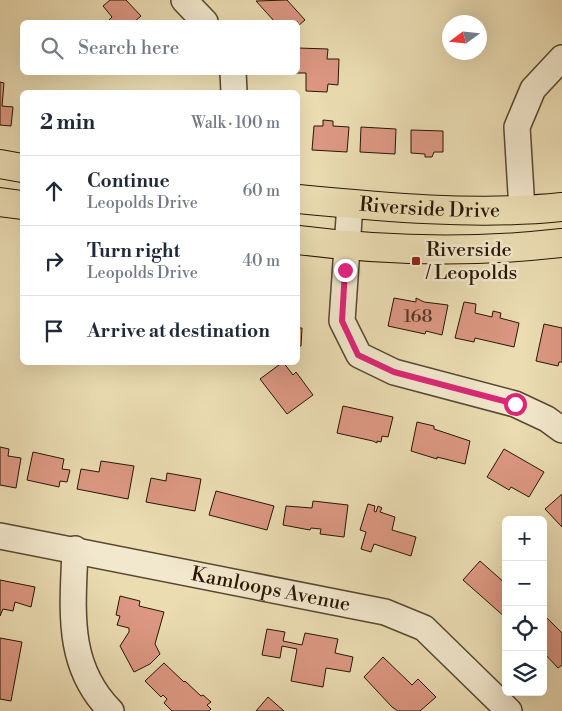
<!DOCTYPE html>
<meta charset="utf-8">
<style>
:root{--surface:#fff;--page:#f2f2f3;--text:#1f2937;--muted:#747a83;--line:#e0e1e3}
body{margin:0;font-family:"Libre Bodoni",serif;background:var(--page);color:var(--text)}
.controls{position:absolute;right:15px;bottom:15px;display:grid;overflow:hidden;border-radius:8px;box-shadow:0 5px 20px #0002}
.controls button{width:45px;height:45px;display:grid;place-items:center;padding:0;border:0;border-bottom:1px solid var(--line);background:var(--surface);color:var(--text);font:25px sans-serif}
.compass{position:absolute;left:442px;top:15px;width:45px;height:45px;border-radius:50%;background:var(--surface);box-shadow:0 5px 20px #0002;rotate:255deg}
.stop{position:absolute;width:15px;height:15px;margin:-11px;border:4px solid #db2777;border-radius:50%;background:#fff}
.stop.end{background:#db2777;border-color:#fff;box-shadow:0 1px 5px #0008}
.list{margin:0;padding:0;list-style:none}
h2{display:flex;justify-content:space-between;align-items:center;height:65px;margin:0;padding:0 20px;font-size:21px}
h2 small{font-size:16px;font-weight:400;color:var(--muted)}
.list li{display:grid;grid-template-columns:32px 1fr auto;gap:15px;align-items:center;box-sizing:border-box;height:70px;padding:0 20px;border-top:1px solid var(--line)}
.list b{display:block;font-size:19px;white-space:nowrap}
.list p{margin:0;font-size:16px;white-space:nowrap;color:var(--muted)}
.list em{font-size:16px;font-style:normal;color:var(--muted)}
.icon{flex:none;width:28px;height:28px;fill:none;stroke:currentColor;stroke-width:2;stroke-linecap:round;stroke-linejoin:round}
.map{position:relative;flex:none;width:562px;height:711px;overflow:hidden}
.search{position:absolute;background:var(--surface);box-shadow:0 5px 20px #0002;left:20px;top:20px;width:280px;height:55px;display:flex;align-items:center;gap:12px;box-sizing:border-box;padding:0 18px;border-radius:8px;color:var(--muted);font-size:19px}
.panel{position:absolute;background:var(--surface);box-shadow:0 5px 20px #0002;left:20px;top:90px;width:280px;height:275px;border-radius:8px}
.map>svg:first-child{display:block}
</style>
<div class="map">
<svg width="562" height="711" viewBox="0 0 562 711">
<rect width="100%" height="100%" fill="#ebdcb2"/>
<filter id="stains"><feTurbulence type="fractalNoise" baseFrequency=".004" numOctaves="4"/><feColorMatrix values="0 0 0 0 .2 0 0 0 0 .09 0 0 0 0 .02 0 0 0 .5 -.17"/></filter>
<radialGradient id="worn" r=".72"><stop offset=".6" stop-color="#630" stop-opacity="0"/><stop offset="1" stop-color="#630" stop-opacity=".3"/></radialGradient>
<g fill="#dd9883" stroke="#271605">
<path d="M110 0H126L141 16 134 22H111L109 20 112 17 103 6Z"/>
<path d="M287 0 305 20 298 26V22H275L256 1Z"/>
<path d="M298 48 328 49 327 59H339L338 85 328 84 327 92 306 91V73H294L298 72Z"/>
<path d="M0 82 4 83 2 106 13 107 11 126 0 125Z"/>
<path d="M323 120 333 121V126L349 127 347 152 312 150 314 126H323Z"/>
<path d="M361 127 396 129 395 154 360 152Z"/>
<path d="M411 130 443 131V152H434L432 157H425V154L411 153Z"/>
<path d="M394 298 416 302V298L424 302 448 305 442 335 426 331 425 334 388 326Z"/>
<path d="M464 302 476 304 475 313 492 317 493 311 501 313 500 318 519 323 514 347 475 338 474 342 455 338Z"/>
<path d="M544 324 562 328V362H559L558 366 536 361Z"/>
<path d="M298 328H302L301 346H298Z"/>
<path d="M283 362 293 375 296 372 313 395 287 414 260 379Z"/>
<path d="M343 406 393 417 388 437 382 436 381 442 377 441V443L373 441 337 433Z"/>
<path d="M417 422 434 426V429L470 441 465 464 437 457V459L411 451Z"/>
<path d="M0 447 9 449 8 456 21 458 16 488 0 485Z"/>
<path d="M504 449 544 472 529 497 511 487 509 490 487 477Z"/>
<path d="M33 452 64 459 62 469 70 470 67 482 60 481 59 487 27 480Z"/>
<path d="M101 461 134 466 128 499 77 489 81 469 99 472Z"/>
<path d="M167 473 201 479 195 511 146 502 151 478 166 481Z"/>
<path d="M216 491 274 506 267 530 209 515Z"/>
<path d="M562 494V527L545 509Z"/>
<path d="M313 501 348 505 344 537 320 534 321 529 311 528 310 530 283 525 286 506 312 508Z"/>
<path d="M368 504 375 506 374 511 376 512 378 506 382 508 380 512 395 517 392 530 416 537 411 556 374 544 371 552 361 549 366 532 360 530Z"/>
<path d="M480 561 506 584V618L463 580Z"/>
<path d="M0 580 35 587 31 607 15 602 13 611 3 609 0 616Z"/>
<path d="M120 596 140 601 139 606 164 612 155 644 160 654 150 664 134 672 120 646 129 632V628L117 625 120 616 116 615Z"/>
<path d="M543 614 562 633V665L558 668 543 652Z"/>
<path d="M267 629 285 632 283 641 302 645 305 633 338 639 335 653 353 657 350 672 326 668 323 687 291 681 297 649 282 646 280 658 262 655Z"/>
<path d="M0 638 22 642 11 701 0 699Z"/>
<path d="M383 657 412 685 418 679 436 697 420 711H398L392 707 364 677Z"/>
<path d="M164 663 184 682 185 681 201 696 203 695 211 702 207 705 211 709 209 711H172L164 703 167 699 163 695 161 697 145 681Z"/>
<path d="M268 697 284 711H256Z"/>
</g>
<g fill="none" stroke-linecap="round" stroke-linejoin="round">
<g stroke="#584830" stroke-width="28">
<g id="minor">
<path d="M184 0 205 22"/>
<path d="M233 72 234 92"/>
<path d="M350 204 342 321 359 355 394 372 515 404 547 419 562 430"/>
<path d="M522 210 517 127 533 89 562 58"/>
<path id="s1" d="M0 536 385 612 424 628 509 711"/>
<path d="M75 549C73 608 65 665 111 711"/>
</g>
</g>
<g stroke="#271605" stroke-width="30">
<g id="major">
<path d="M0 164 22 168"/>
<path id="s2" d="M298 199C382 207 477 216 562 207"/>
<path d="M0 202 22 205"/>
<path d="M298 240C385 251 474 253 562 243"/>
</g>
</g>
<use href="#minor" stroke="#f2e8cd" stroke-width="25"/>
<use href="#major" stroke="#ebdcb2" stroke-width="28"/>
</g>
<g fill="none" stroke-linecap="round" stroke-linejoin="round">
<path stroke="#db2777" stroke-width="6" d="M345 270 342 321 358 355 394 372 515 404"/>
</g>
<rect fill="#8f2418" stroke="#f2e8cd" stroke-width="2" x="411" y="256" width="10" height="10" rx="2.5"/>
<g text-anchor="middle" dominant-baseline="central" stroke-width="5" stroke-linejoin="round" paint-order="stroke">
<g font-size="18" fill="#543624">
<text x="418" y="316">168</text>
</g>
<g font-size="20" fill="#271605" stroke="#f2e8cd">
<text stroke="none"><textPath href="#s2" startOffset="132">Riverside Drive</textPath></text>
<text stroke="none"><textPath href="#s1" startOffset="276">Kamloops Avenue</textPath></text>
</g>
<g font-size="20" fill="#271605" stroke="#f2e8cd" text-anchor="start">
<text x="426" y="250">Riverside<tspan x="426" dy="23">/ Leopolds</tspan></text>
</g>
</g>
<rect width="100%" height="100%" filter="url(#stains)"/>
<rect width="100%" height="100%" fill="url(#worn)"/>
</svg>
<div class="controls">
<button>+</button>
<button>−</button>
<button><svg class="icon" aria-label="locate" viewBox="0 0 24 24"><circle cx="12" cy="12" r="6"/><path d="M12 2v4M12 18v4M2 12h4M18 12h4"/></svg></button>
<button><svg class="icon" aria-label="layers" viewBox="0 0 24 24"><path d="M12 4l9 5-9 5-9-5zM3 14l9 5 9-5"/></svg></button>
</div>
<svg class="compass" viewBox="-18 -18 36 36"><path d="M0-13l5 13h-10z" fill="#e53935"/><path d="M0 13l5-13h-10z" fill="#747a83"/></svg>
<div class="stop" style="left:515px;top:404px"></div>
<div class="stop end" style="left:345px;top:270px"></div>
<div class="search"><svg class="icon" aria-label="search" viewBox="0 0 24 24"><circle cx="10" cy="10" r="6"/><path d="M15 15l6 6"/></svg>Search here</div>
<section class="panel">
<h2>2 min<small>Walk · 100 m</small></h2>
<ul class="list">
<li><svg class="icon" aria-label="ahead" viewBox="0 0 24 24"><path d="M12 20V5M6 11l6-6 6 6"/></svg><div><b>Continue</b><p>Leopolds Drive</p></div><em>60 m</em></li>
<li><svg class="icon" aria-label="right" viewBox="0 0 24 24"><path d="M7 20v-9h11M14 6l5 5-5 5"/></svg><div><b>Turn right</b><p>Leopolds Drive</p></div><em>40 m</em></li>
<li><svg class="icon" aria-label="arrive" viewBox="0 0 24 24"><path d="M6 21V4h12l-3 4 3 4H6"/></svg><div><b>Arrive at destination</b></div></li>
</ul>
</section>
</div>
